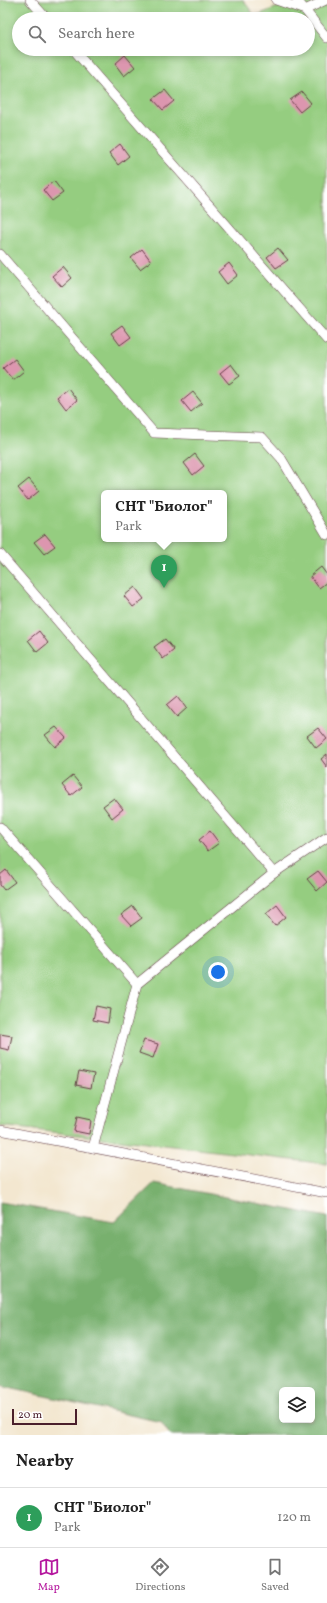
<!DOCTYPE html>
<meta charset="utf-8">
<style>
:root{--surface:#fff;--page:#f6f6f6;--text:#222;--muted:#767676;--line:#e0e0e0;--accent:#b5179e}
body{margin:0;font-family:Vollkorn,serif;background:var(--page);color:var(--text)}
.controls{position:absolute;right:12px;bottom:12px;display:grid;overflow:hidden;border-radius:6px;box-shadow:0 2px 6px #0003}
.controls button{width:36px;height:36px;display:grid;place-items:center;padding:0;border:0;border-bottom:1px solid var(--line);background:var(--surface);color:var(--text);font:20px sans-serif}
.scale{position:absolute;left:12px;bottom:10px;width:65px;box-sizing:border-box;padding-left:4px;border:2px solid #4a1f2b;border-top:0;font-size:11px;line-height:14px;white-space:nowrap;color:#4a1f2b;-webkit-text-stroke:3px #fff;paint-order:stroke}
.you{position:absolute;left:218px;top:972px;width:14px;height:14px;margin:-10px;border:3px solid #fff;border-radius:50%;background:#1a73e8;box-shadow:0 0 0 6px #1a73e833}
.badge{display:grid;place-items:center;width:26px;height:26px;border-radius:50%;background:var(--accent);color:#fff;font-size:13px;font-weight:700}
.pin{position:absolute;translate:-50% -33px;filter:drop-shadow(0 1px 2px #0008)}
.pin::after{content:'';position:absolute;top:21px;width:14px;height:12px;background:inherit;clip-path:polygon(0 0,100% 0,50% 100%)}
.popup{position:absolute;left:101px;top:490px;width:126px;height:52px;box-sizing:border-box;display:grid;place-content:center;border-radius:6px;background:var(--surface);filter:drop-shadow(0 1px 3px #0005);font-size:13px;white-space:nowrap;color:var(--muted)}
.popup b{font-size:15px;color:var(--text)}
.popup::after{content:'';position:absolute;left:50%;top:100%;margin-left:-8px;border:8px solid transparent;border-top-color:var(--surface)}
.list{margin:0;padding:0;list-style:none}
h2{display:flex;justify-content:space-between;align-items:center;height:52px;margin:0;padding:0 16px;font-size:17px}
h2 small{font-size:13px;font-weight:400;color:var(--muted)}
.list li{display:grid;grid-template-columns:26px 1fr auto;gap:12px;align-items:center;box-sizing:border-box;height:60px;padding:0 16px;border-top:1px solid var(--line)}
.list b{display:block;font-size:15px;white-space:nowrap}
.list p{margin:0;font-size:13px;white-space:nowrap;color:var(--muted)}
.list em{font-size:13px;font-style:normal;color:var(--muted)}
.icon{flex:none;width:22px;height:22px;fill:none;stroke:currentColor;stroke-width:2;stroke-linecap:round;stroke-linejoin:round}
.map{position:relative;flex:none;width:327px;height:1435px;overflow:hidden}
.search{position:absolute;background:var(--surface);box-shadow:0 2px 6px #0003;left:12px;right:12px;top:12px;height:44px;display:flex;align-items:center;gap:10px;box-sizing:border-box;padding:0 14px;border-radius:22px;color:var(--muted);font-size:15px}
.sheet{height:112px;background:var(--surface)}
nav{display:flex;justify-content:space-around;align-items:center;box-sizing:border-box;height:56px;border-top:1px solid var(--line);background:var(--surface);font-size:11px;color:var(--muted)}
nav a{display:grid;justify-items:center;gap:2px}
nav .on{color:var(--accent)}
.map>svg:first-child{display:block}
</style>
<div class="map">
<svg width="327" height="1435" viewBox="0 0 327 1435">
<rect width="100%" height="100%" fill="#fff"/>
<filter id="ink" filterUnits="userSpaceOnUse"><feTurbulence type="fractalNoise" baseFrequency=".025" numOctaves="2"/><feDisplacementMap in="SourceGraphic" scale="8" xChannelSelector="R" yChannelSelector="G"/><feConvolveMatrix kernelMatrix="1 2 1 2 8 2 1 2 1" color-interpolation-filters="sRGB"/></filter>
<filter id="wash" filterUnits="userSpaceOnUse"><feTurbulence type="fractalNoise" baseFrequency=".012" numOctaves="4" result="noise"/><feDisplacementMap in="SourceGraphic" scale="16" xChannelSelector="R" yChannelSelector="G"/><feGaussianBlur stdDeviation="0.9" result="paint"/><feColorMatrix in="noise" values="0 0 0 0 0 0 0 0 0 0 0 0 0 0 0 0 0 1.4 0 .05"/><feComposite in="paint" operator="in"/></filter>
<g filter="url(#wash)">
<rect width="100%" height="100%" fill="#f3e7d0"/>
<path fill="#95cd80" stroke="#707656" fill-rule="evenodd" d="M0 0H243L255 16 296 0H327V1164L0 1126ZM19 19H308V49H19ZM104 493H224V539H104Z"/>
<path fill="#78b06e" stroke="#61684c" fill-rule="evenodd" d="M154 1183 327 1217V1435H170L161 1422 0 1386V1202L114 1222ZM282 1390H312V1420H282Z"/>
<g id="blocks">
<g fill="#dc96af">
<path d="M125 55 135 67 124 76 115 64Z"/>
<path d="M165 90 174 101 163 110 153 99Z"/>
<path d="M302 92 311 103 300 112 290 100Z"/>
<path d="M120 144 129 156 118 165 109 153Z"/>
<path d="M54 181 63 193 52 201 43 190Z"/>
<path d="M278 248 288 260 276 268 267 257Z"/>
<path d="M142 249 151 261 140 269 131 258Z"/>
<path d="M229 263 238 275 227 284 218 272Z"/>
<path d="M63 267 72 278 62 287 52 276Z"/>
<path d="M122 325 131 337 120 345 111 333Z"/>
<path d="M15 359 24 371 13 380 3 368Z"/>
<path d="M231 364 240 376 229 384 220 373Z"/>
<path d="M68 388 77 400 66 409 57 397Z"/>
<path d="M193 392 202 403 191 412 182 401Z"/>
<path d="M195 454 204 466 193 475 184 463Z"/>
<path d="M29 479 39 491 28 500 18 488Z"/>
<path d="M45 534 55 546 44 554 34 542Z"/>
<path d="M321 567 327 575V582L319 588 310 576Z"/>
<path d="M135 587 144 599 133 607 124 596Z"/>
<path d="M39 631 48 643 37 652 28 640Z"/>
<path d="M165 639 174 650 163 659 154 647Z"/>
<path d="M178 696 187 708 177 717 167 705Z"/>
<path d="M56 727 66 738 55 747 45 735Z"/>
<path d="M318 728 327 739 316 748 307 736Z"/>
<path d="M327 754V767L321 759Z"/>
<path d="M73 776 82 787 71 796 62 785Z"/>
<path d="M114 798 123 809 112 818 103 806Z"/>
<path d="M210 831 219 843 208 851 199 840Z"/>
<path d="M6 870 15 882 4 890 0 885V875Z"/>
<path d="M318 871 327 882 317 891 307 879Z"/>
<path d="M277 905 286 917 275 926 266 914Z"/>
<path d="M133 906 142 918 131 926 121 915Z"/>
<path d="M96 1006 110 1009 108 1023 93 1020Z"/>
<path d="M0 1034 12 1036 9 1050 0 1048Z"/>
<path d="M144 1040 158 1044 153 1058 139 1053Z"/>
<path d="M79 1071 94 1074 91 1088 76 1085Z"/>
<path d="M77 1117 91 1120 89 1134 74 1131Z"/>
</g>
</g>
</g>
<g filter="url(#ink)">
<use href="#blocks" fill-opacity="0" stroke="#633d44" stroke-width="1"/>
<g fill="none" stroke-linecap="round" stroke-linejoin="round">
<g stroke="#633d44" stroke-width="10">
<g id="lane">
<path d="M30 0 47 19"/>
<path d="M276 0 305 10 327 38"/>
<path d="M297 0 305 10 326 0"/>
<path d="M73 49 327 340"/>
<path d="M0 254 154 433 262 437 281 458 327 535"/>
<path d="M0 554 274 873"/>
<path d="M0 827 137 984 93 1148"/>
<path d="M137 984 274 873 327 837"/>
<path d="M0 1130 327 1193"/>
</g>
</g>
<use href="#lane" stroke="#fff" stroke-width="9"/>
</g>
</g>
</svg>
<div class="controls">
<button><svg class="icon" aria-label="layers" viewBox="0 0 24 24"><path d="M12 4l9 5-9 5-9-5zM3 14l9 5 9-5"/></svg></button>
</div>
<div class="scale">20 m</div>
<div class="you"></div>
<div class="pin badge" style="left:164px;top:588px;background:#2e9e5b">1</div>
<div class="popup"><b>СНТ &quot;Биолог&quot;</b>Park</div>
<div class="search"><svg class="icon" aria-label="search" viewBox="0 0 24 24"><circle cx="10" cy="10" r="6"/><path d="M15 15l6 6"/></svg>Search here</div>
</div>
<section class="sheet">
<h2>Nearby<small></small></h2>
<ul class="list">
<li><span class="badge" style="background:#2e9e5b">1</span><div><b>СНТ &quot;Биолог&quot;</b><p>Park</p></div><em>120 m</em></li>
</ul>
</section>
<nav>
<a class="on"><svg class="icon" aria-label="map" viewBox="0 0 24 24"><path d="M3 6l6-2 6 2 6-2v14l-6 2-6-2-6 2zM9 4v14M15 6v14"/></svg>Map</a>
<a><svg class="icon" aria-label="directions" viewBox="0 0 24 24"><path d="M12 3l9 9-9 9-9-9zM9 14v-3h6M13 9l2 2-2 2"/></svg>Directions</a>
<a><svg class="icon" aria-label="saved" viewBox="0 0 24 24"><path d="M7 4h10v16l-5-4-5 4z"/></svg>Saved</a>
</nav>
